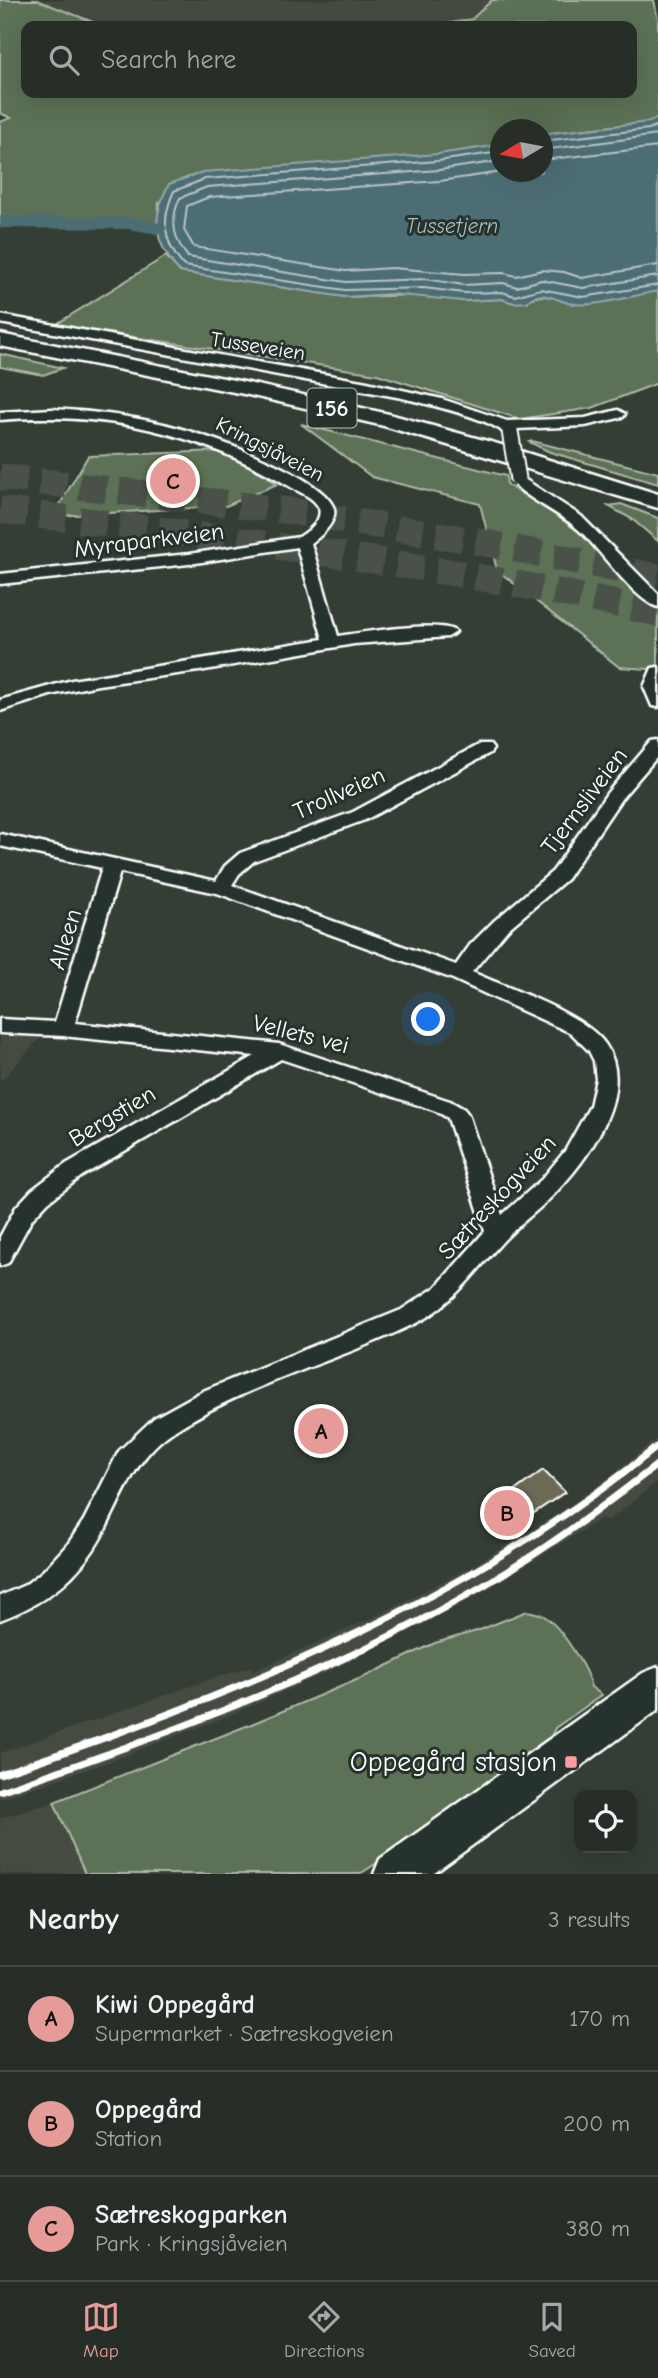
<!DOCTYPE html>
<meta charset="utf-8">
<style>
:root{--surface:#272e28;--page:#333a34;--text:#f1f3f6;--muted:#a4a8a8;--line:#434a45;--accent:#e69b98}
body{margin:0;font-family:"Comic Neue",sans-serif;background:var(--page);color:var(--text)}
.controls{position:absolute;right:21px;bottom:21px;display:grid;overflow:hidden;border-radius:14px;box-shadow:0 7px 28px #0002}
.controls button{width:63px;height:63px;display:grid;place-items:center;padding:0;border:0;border-bottom:2px solid var(--line);background:var(--surface);color:var(--text);font:35px sans-serif}
.compass{position:absolute;left:490px;top:119px;width:63px;height:63px;border-radius:50%;background:var(--surface);box-shadow:0 7px 28px #0002;rotate:260deg}
.you{position:absolute;left:429px;top:1020px;width:24px;height:24px;margin:-18px;border:5px solid #fff;border-radius:50%;background:#1a73e8;box-shadow:0 0 0 10px #1a73e833}
.badge{display:grid;place-items:center;width:46px;height:46px;border-radius:50%;background:var(--accent);color:#111;font-size:23px;font-weight:700}
.pin{position:absolute;translate:-50% -50%;border:4px solid #fff;box-shadow:0 2px 7px #0006}
.list{margin:0;padding:0;list-style:none}
h2{display:flex;justify-content:space-between;align-items:center;height:91px;margin:0;padding:0 28px;font-size:30px}
h2 small{font-size:23px;font-weight:400;color:var(--muted)}
.list li{display:grid;grid-template-columns:46px 1fr auto;gap:21px;align-items:center;box-sizing:border-box;height:105px;padding:0 28px;border-top:2px solid var(--line)}
.list b{display:block;font-size:26px;white-space:nowrap}
.list p{margin:0;font-size:23px;white-space:nowrap;color:var(--muted)}
.list em{font-size:23px;font-style:normal;color:var(--muted)}
.icon{flex:none;width:38px;height:38px;fill:none;stroke:currentColor;stroke-width:2;stroke-linecap:round;stroke-linejoin:round}
.map{position:relative;flex:none;width:658px;height:1874px;overflow:hidden}
.search{position:absolute;background:var(--surface);box-shadow:0 7px 28px #0002;left:21px;right:21px;top:21px;height:77px;display:flex;align-items:center;gap:18px;box-sizing:border-box;padding:0 24px;border-radius:14px;color:var(--muted);font-size:26px}
.sheet{height:406px;background:var(--surface)}
nav{display:flex;justify-content:space-around;align-items:center;box-sizing:border-box;height:98px;border-top:2px solid var(--line);background:var(--surface);font-size:19px;color:var(--muted)}
nav a{display:grid;justify-items:center;gap:4px}
nav .on{color:var(--accent)}
.map>svg:first-child{display:block}
</style>
<div class="map">
<svg width="658" height="1874" viewBox="0 0 658 1874">
<rect width="100%" height="100%" fill="#343e35"/>
<filter id="ink" filterUnits="userSpaceOnUse"><feTurbulence type="fractalNoise" baseFrequency=".0143" numOctaves="2"/><feDisplacementMap in="SourceGraphic" scale="14" xChannelSelector="R" yChannelSelector="G"/><feConvolveMatrix kernelMatrix="1 2 1 2 8 2 1 2 1" color-interpolation-filters="sRGB"/></filter>
<g filter="url(#ink)">
<g fill="#454b3f">
<path d="M37 0H492L472 19 436 26H103Z"/>
<path d="M0 1037H41L0 1082Z"/>
<path d="M658 1438V1481L607 1522 602 1518 475 1597 342 1665 238 1712 111 1761 0 1799V1753L214 1678 250 1667 253 1671 370 1619 465 1570 539 1526 593 1490Z"/>
<path d="M54 1802 85 1874H0V1818Z"/>
</g>
<g fill="#5c7155" stroke="#aeb8aa" stroke-width="2">
<path d="M0 0H37L103 26H26V93H632V26H436L472 19 492 0H654L658 20V118L649 122 543 134 542 130H500V145L489 148 159 202 157 229 0 223V122L11 118 0 113Z"/>
<path d="M166 256 180 272 345 297 424 295 463 301 502 299 514 303 540 296 558 297 568 303 658 291V383L592 408 520 419 377 374 55 325Z"/>
<path d="M0 354 63 368 43 375 0 367Z"/>
<path d="M301 424 506 476 507 485C539 505 573 523 600 551 620 571 635 591 658 608V665L648 669 619 667 497 570 480 504 372 477Z"/>
<path d="M532 441 658 473V484L550 452 529 442Z"/>
<path d="M221 451 271 477 269 478 277 484 226 506 58 516 56 511 88 456Z"/>
<path d="M621 504 658 518V541L632 519 608 506Z"/>
<path d="M527 1611C532 1612 539 1613 544 1616 561 1627 587 1668 591 1687L602 1695 555 1728 548 1743 486 1791 360 1874H85L54 1802 254 1723 366 1676 435 1643 480 1630Z"/>
</g>
<path fill="#4d6d74" stroke="#94a7ac" stroke-width="2" d="M658 118V291C635 295 590 309 568 303 555 299 538 289 527 302L514 303 502 299 463 301 391 294 345 297 180 272C154 243 150 219 169 184L203 172 438 154 500 145V172H542L543 134 649 122Z"/>
<g fill="none" stroke-linecap="round" stroke-linejoin="round">
<g stroke="#b8c5c7" stroke-width="2">
<path d="M542 141 649 129 658 125"/>
<path d="M542 150 658 135"/>
<path d="M500 152 438 161 205 179 174 191C161 219 163 243 184 266L345 290 424 288 464 293 502 292 515 296 541 289 583 297 658 285"/>
<path d="M542 160 658 147"/>
<path d="M500 161 439 170 207 187 180 198C170 219 173 239 188 257L346 282 425 279 464 285 503 283 517 287 541 280 583 288 658 276"/>
<path d="M502 172 440 181 209 197 187 206 184 230 194 247 346 271 392 268 464 274 504 273 516 276 542 270 564 272 582 278 658 265"/>
</g>
<path fill="#4d6d74" fill-rule="evenodd" d="M0 216 129 217 164 224 167 228 164 232 157 234 129 229 0 228Z"/>
</g>
<path fill="#6c6955" stroke="#fff" stroke-width="2" d="M543 1470 565 1492 528 1517 526 1514 516 1521 498 1503Z"/>
<g fill="none" stroke-linecap="round" stroke-linejoin="round">
<g stroke="#485149" stroke-width="27" stroke-dasharray="27 13" stroke-linecap="butt">
<path d="M0 477 290 511 475 541 658 577"/>
<path d="M0 510C221 538 441 564 658 613"/>
</g>
<g stroke="#fff" stroke-width="5">
<g id="street">
<path d="M0 315 367 382 442 399 507 421 585 418 618 410 625 414 623 417 585 426 516 429 515 434H505C494 419 423 403 402 398L0 323Z"/>
<path d="M52 409C88 411 123 415 159 423 193 430 324 474 334 509 337 522 320 537 311 543L338 636C359 633 443 619 456 632L448 637 354 644 199 671 98 685 50 695 0 711V700L72 680 323 639 297 547 189 564 0 584V574L189 554 299 537C307 532 323 521 319 508 314 497 299 492 289 486 240 457 190 437 134 426 90 418 45 416 0 420V412Z"/>
<path d="M518 475 581 516 658 594V607C635 601 599 548 580 531 561 513 536 504 517 487L511 479Z"/>
<path d="M658 667V707L652 706 644 687 652 668Z"/>
<path d="M658 740V756L621 799 567 879 508 929 472 972C507 988 585 1014 605 1044 637 1090 590 1156 558 1190 542 1208 521 1222 504 1240 476 1270 454 1304 416 1323 337 1362 248 1383 174 1431 136 1455 123 1496 103 1534 79 1578 46 1603 0 1620V1596L25 1585 43 1571 68 1544 84 1520 119 1451 154 1418 203 1391 401 1310 436 1287 485 1231 448 1118 436 1111 281 1059 82 1176 48 1202 32 1219 8 1263 0 1266V1237L16 1207 32 1190 66 1164 255 1056 63 1036 0 1033V1019L55 1022 102 868 0 846V834L216 881 225 866 240 853 353 812 478 745H490L493 749 490 753 365 820 254 861 239 874 232 885 456 965 470 945 494 921 553 871 608 792 652 741ZM120 872 217 893 453 979 571 1033 589 1051 594 1061 596 1079 590 1106 565 1151 542 1179 502 1215 468 1114 464 1109 450 1101 279 1044 75 1023Z"/>
</g>
</g>
<g stroke="#fff" stroke-width="5">
<g id="primary">
<path d="M0 334 244 382 389 414 498 444 658 494V508L384 426 244 394 0 346Z"/>
<path d="M658 1667V1710L433 1874H374L380 1859 643 1673Z"/>
</g>
</g>
<use href="#street" fill="#26332d" fill-rule="evenodd"/>
<use href="#primary" fill="#26332d" fill-rule="evenodd"/>
<g stroke="#fff" stroke-width="7">
<path d="M0 1774C232 1697 467 1601 658 1446"/>
<path d="M0 1791C176 1732 352 1667 511 1569 563 1537 610 1501 658 1464"/>
</g>
<g stroke="#fff" stroke-width="19" stroke-linecap="butt">
<path id="street-bridge" d="M510 431 518 479"/>
</g>
<use href="#street-bridge" stroke="#26332d" stroke-width="15"/>
</g>
</g>
<rect fill="#ff9aa2" stroke="#26332d" stroke-width="2.5" x="564" y="1755" width="14" height="14" rx="3.5"/>
<g text-anchor="middle" dominant-baseline="central" stroke-width="6" stroke-linejoin="round" paint-order="stroke">
<g font-size="21" font-style="italic" fill="#afbdc0" stroke="#26332d">
<text x="452" y="226">Tussetjern</text>
</g>
<g font-size="21" fill="#fff" stroke="#26332d">
<text transform="translate(258 346) rotate(9)">Tusseveien</text>
<text transform="translate(270 449) rotate(27)">Kringsjåveien</text>
</g>
<rect fill="#26332d" stroke="#bec2c0" stroke-width="2" x="307.5" y="388.5" width="49" height="39" rx="5"/>
<g font-size="23" font-weight="bold" fill="#fff">
<text x="332" y="408">156</text>
</g>
<g font-size="24" fill="#fff" stroke="#26332d">
<text transform="translate(149 540) rotate(-7)">Myraparkveien</text>
<text transform="translate(339 793) rotate(-24)">Trollveien</text>
<text transform="translate(584 801) rotate(-53)">Tjernsliveien</text>
<text transform="translate(65 939) rotate(-73)">Alleen</text>
<text transform="translate(301 1034) rotate(14)">Vellets vei</text>
<text transform="translate(112 1116) rotate(-31)">Bergstien</text>
<text transform="translate(497 1197) rotate(-47)">Sætreskogveien</text>
</g>
<g font-size="28" fill="#fff" stroke="#26332d" text-anchor="end">
<text x="557" y="1762">Oppegård stasjon</text>
</g>
</g>
</svg>
<div class="controls">
<button><svg class="icon" aria-label="locate" viewBox="0 0 24 24"><circle cx="12" cy="12" r="6"/><path d="M12 2v4M12 18v4M2 12h4M18 12h4"/></svg></button>
</div>
<svg class="compass" viewBox="-18 -18 36 36"><path d="M0-13l5 13h-10z" fill="#e53935"/><path d="M0 13l5-13h-10z" fill="#a4a8a8"/></svg>
<div class="you"></div>
<div class="pin badge" style="left:321px;top:1431px">A</div>
<div class="pin badge" style="left:507px;top:1513px">B</div>
<div class="pin badge" style="left:173px;top:481px">C</div>
<div class="search"><svg class="icon" aria-label="search" viewBox="0 0 24 24"><circle cx="10" cy="10" r="6"/><path d="M15 15l6 6"/></svg>Search here</div>
</div>
<section class="sheet">
<h2>Nearby<small>3 results</small></h2>
<ul class="list">
<li><span class="badge">A</span><div><b>Kiwi Oppegård</b><p>Supermarket · Sætreskogveien</p></div><em>170 m</em></li>
<li><span class="badge">B</span><div><b>Oppegård</b><p>Station</p></div><em>200 m</em></li>
<li><span class="badge">C</span><div><b>Sætreskogparken</b><p>Park · Kringsjåveien</p></div><em>380 m</em></li>
</ul>
</section>
<nav>
<a class="on"><svg class="icon" aria-label="map" viewBox="0 0 24 24"><path d="M3 6l6-2 6 2 6-2v14l-6 2-6-2-6 2zM9 4v14M15 6v14"/></svg>Map</a>
<a><svg class="icon" aria-label="directions" viewBox="0 0 24 24"><path d="M12 3l9 9-9 9-9-9zM9 14v-3h6M13 9l2 2-2 2"/></svg>Directions</a>
<a><svg class="icon" aria-label="saved" viewBox="0 0 24 24"><path d="M7 4h10v16l-5-4-5 4z"/></svg>Saved</a>
</nav>
